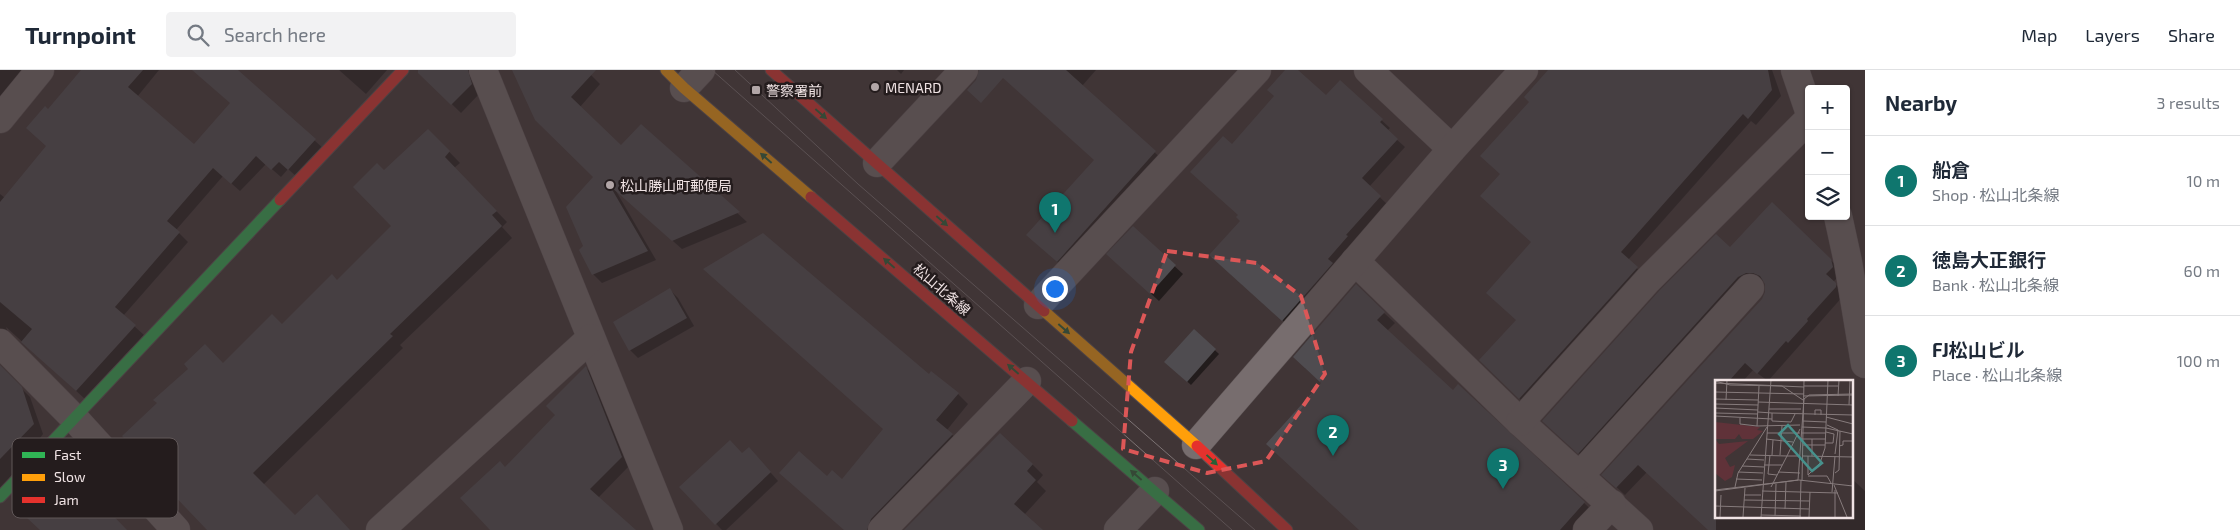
<!DOCTYPE html>
<meta charset="utf-8">
<style>
:root{--surface:#fff;--page:#f2f2f3;--text:#1f2937;--muted:#747a83;--line:#e0e1e3;--accent:#0f766e}
body{margin:0;font-family:"Exo 2","Noto Sans JP",sans-serif;background:var(--page);color:var(--text)}
.controls{position:absolute;right:15px;top:15px;display:grid;overflow:hidden;border-radius:5px;box-shadow:0 1px 4px #0004}
.controls button{width:45px;height:45px;display:grid;place-items:center;padding:0;border:0;border-bottom:1px solid var(--line);background:var(--surface);color:var(--text);font:25px sans-serif}
.you{position:absolute;left:1054px;top:218px;width:18px;height:18px;margin:-12px;border:4px solid #fff;border-radius:50%;background:#1a73e8;box-shadow:0 0 0 8px #1a73e833}
.badge{display:grid;place-items:center;width:32px;height:32px;border-radius:50%;background:var(--accent);color:#fff;font-size:16px;font-weight:700}
.pin{position:absolute;translate:-50% -41px;filter:drop-shadow(0 1px 2px #0008)}
.pin::after{content:'';position:absolute;top:26px;width:18px;height:15px;background:inherit;clip-path:polygon(0 0,100% 0,50% 100%)}
.list{margin:0;padding:0;list-style:none}
h2{display:flex;justify-content:space-between;align-items:center;height:65px;margin:0;padding:0 20px;font-size:21px}
h2 small{font-size:16px;font-weight:400;color:var(--muted)}
.list li{display:grid;grid-template-columns:32px 1fr auto;gap:15px;align-items:center;box-sizing:border-box;height:90px;padding:0 20px;border-top:1px solid var(--line)}
.list b{display:block;font-size:19px;white-space:nowrap}
.list p{margin:0;font-size:16px;white-space:nowrap;color:var(--muted)}
.list em{font-size:16px;font-style:normal;color:var(--muted)}
.icon{flex:none;width:28px;height:28px;fill:none;stroke:currentColor;stroke-width:2;stroke-linecap:round;stroke-linejoin:round}
.map{position:relative;flex:none;width:1865px;height:460px;overflow:hidden}
header{display:flex;align-items:center;gap:30px;box-sizing:border-box;height:70px;padding:0 25px;background:var(--surface);border-bottom:1px solid var(--line)}
header strong{font-size:24px}
nav{display:flex;gap:28px;margin-inline-start:auto;font-size:18px}
.search{width:350px;height:45px;background:var(--page);display:flex;align-items:center;gap:12px;box-sizing:border-box;padding:0 18px;border-radius:5px;color:var(--muted);font-size:19px}
main{display:flex}
aside{flex:1;background:var(--surface)}
.map>svg:first-child{display:block}
</style>
<header>
<strong>Turnpoint</strong>
<div class="search"><svg class="icon" aria-label="search" viewBox="0 0 24 24"><circle cx="10" cy="10" r="6"/><path d="M15 15l6 6"/></svg>Search here</div>
<nav><a>Map</a><a>Layers</a><a>Share</a></nav>
</header>
<main>
<div class="map">
<svg width="1865" height="460" viewBox="0 0 1865 460">
<rect width="100%" height="100%" fill="#403536"/>
<g fill="#0007">
<path d="M0 0H23L0 28Z"/>
<path d="M83 0H159L137 27 194 76 232 34 193 0H236L324 79 297 107 288 99 281 107 266 94 240 121 223 106 176 160 188 172 123 246 144 265 85 329 6 257 9 266 0 270V124L5 128 47 77 48 41Z"/>
<path d="M339 0H387L366 24Z"/>
<path d="M429 0H479L480 23 461 43 423 6Z"/>
<path d="M514 0H586L600 14 580 37 621 77 641 55 747 152 682 179 616 121 656 190 602 213 593 204 585 177 594 107Z"/>
<path d="M897 0H904L901 4Z"/>
<path d="M995 0H1096L1082 16 1164 91 1066 200 1037 174 1095 90Z"/>
<path d="M1286 0H1296L1326 27 1340 12 1390 58 1387 61 1405 77 1369 117 1388 135 1291 258 1219 193 1242 151 1232 76 1276 27Z"/>
<path d="M1550 0H1772L1781 26 1756 55 1751 51 1628 190 1645 206 1527 336 1481 290 1517 250 1532 172 1502 104 1531 32Z"/>
<path d="M428 60 460 93 454 98 507 152 502 157 512 168 400 275 403 278 263 415 295 447 349 460H244L223 295 282 255 337 211 393 156 384 102Z"/>
<path d="M1772 134 1839 198 1840 205 1833 212 1843 222 1844 225 1768 311 1753 300 1743 311H1716V446H1851V408L1865 421V460H1709L1647 402 1625 425 1611 412 1763 229 1766 222 1765 212 1762 210H1754L1587 391 1552 359 1730 179Z"/>
<path d="M1133 158 1183 204 1159 231 1116 192Z"/>
<path d="M670 220 678 228 694 256 638 288 630 280 614 253Z"/>
<path d="M1384 243 1395 253 1387 261 1453 322 1458 315 1599 447 1588 460H1361L1322 313 1305 298Z"/>
<path d="M1194 261 1219 284 1191 315 1166 292Z"/>
<path d="M0 297 30 327 43 364 0 422Z"/>
<path d="M586 298 594 305 630 395 598 428 634 460H492L505 399 557 345Z"/>
<path d="M929 305 958 324 968 334 947 360 963 375 881 460H845L828 408 842 410Z"/>
<path d="M742 384 757 387 778 411 726 460H722L681 417Z"/>
<path d="M70 394 112 433 106 439 125 460H41Z"/>
<path d="M1032 394 1043 405 1037 412 1046 421 1024 445 1041 460H906Z"/>
</g>
<g fill="#4f4c50">
<path d="M81 0H143L128 17 194 74 230 33 192 0H238L316 69 288 100 279 92 271 100 256 86 231 114 213 98 167 151 180 162 115 237 136 255 76 321 21 272 32 259 0 232V132L46 76 26 58 45 36 48 39Z"/>
<path d="M418 0H468L472 14 451 35 418 3Z"/>
<path d="M512 0H596L571 27 621 75 641 54 740 142 672 171 610 116 648 181 592 205 579 180 583 176 566 137 593 107 535 50Z"/>
<path d="M979 0H1066L1156 81 1057 192 1026 165 1094 90 1003 8 981 33 967 20 976 10Z"/>
<path d="M1285 0H1298L1326 25 1340 10 1383 49 1380 52 1398 69 1362 108 1381 126 1346 165 1348 166 1328 189 1333 193 1282 251 1209 185 1240 151 1236 147 1238 145 1190 102 1223 66 1232 74 1274 26 1267 20Z"/>
<path d="M1548 0H1768L1772 20 1748 49 1743 44 1621 182 1638 197 1519 329 1479 290 1516 250 1486 223 1531 172 1480 126 1500 104 1480 86 1529 32 1524 27Z"/>
<path d="M428 59 450 81 445 87 497 141 492 145 502 156 390 264 393 266 253 403 295 445 317 424 350 460H207L146 396 149 393 122 366 157 333 153 330 188 299 184 294 205 274 223 293 272 244 282 254 332 204 337 210 391 156 353 117 377 93 384 100Z"/>
<path d="M1772 132 1831 189 1833 197 1826 204 1836 213V217L1807 249 1808 251 1788 273 1786 271 1757 304 1745 293 1729 311H1716V460H1708L1638 395 1616 418 1601 405 1762 229 1765 222V214L1760 206 1753 203H1746L1738 207 1578 384 1542 351 1659 221 1716 164 1730 177Z"/>
<path d="M1133 156 1176 195 1150 224 1106 184Z"/>
<path d="M763 163 929 304 931 301 959 323 936 350 953 364 871 449 867 460H844L779 403 799 381 827 406 832 400 842 409 883 359 703 199Z"/>
<path d="M1356 214 1385 242 1377 250 1453 320 1458 314 1585 432 1560 460H1359L1266 374 1321 313 1293 287Z"/>
<path d="M670 218 687 248 629 281 613 252Z"/>
<path d="M1194 259 1216 279 1187 312 1164 292Z"/>
<path d="M0 295 22 317 34 354 0 389Z"/>
<path d="M586 296 622 387 590 419 636 460H490L460 428 500 391 505 397 555 345 546 336Z"/>
<path d="M1000 363 1033 394 1027 401 1036 410 1014 434 1043 460H904Z"/>
<path d="M730 370 742 383 749 377 771 402 715 455 679 417Z"/>
<path d="M71 393 104 424 98 430 127 460H40L13 435 51 396Z"/>
</g>
<g fill="none" stroke-linecap="round" stroke-linejoin="round">
<g stroke="#5b5253" stroke-width="29">
<g id="street">
<path d="M483 0 669 460"/>
<path d="M1368 0 1452 79"/>
<path d="M1795 0 1809 41"/>
<path d="M684 18 701 0"/>
<path d="M0 49 40 0"/>
<path d="M877 93 964 0"/>
<path d="M1838 146 1848 192 1865 294"/>
<path d="M1355 191 1520 352 1639 460"/>
<path d="M1038 235 1257 0"/>
<path d="M0 273 75 349 176 460"/>
<path d="M1520 352 1648 210 1809 49"/>
<path d="M1196 375 1452 79 1524 0"/>
<path d="M1580 405 1750 218"/>
<path d="M380 460 591 268"/>
<path d="M882 460 1027 311"/>
<path d="M1118 460 1155 421"/>
<path d="M1587 460 1612 434"/>
</g>
</g>
<g stroke="#5b5253" stroke-width="13">
<g id="fast">
<path d="M1072 351 1199 460"/>
<path d="M0 427 280 130"/>
</g>
</g>
<g stroke="#5b5253" stroke-width="13">
<g id="slow">
<path d="M666 0 684 18 811 127"/>
<path d="M1044 241 1197 376"/>
</g>
</g>
<g stroke="#5b5253" stroke-width="13">
<g id="jam">
<path d="M771 0 1044 241"/>
<path d="M811 127 1072 351"/>
<path d="M280 130 403 0"/>
<path d="M1197 376 1287 460"/>
</g>
</g>
<use href="#street" stroke="#776d6e" stroke-width="28"/>
<use href="#fast" stroke="#30b455" stroke-width="11"/>
<use href="#slow" stroke="#ff9f0a" stroke-width="11"/>
<use href="#jam" stroke="#e5322d" stroke-width="11"/>
<g stroke="#7c7374" stroke-width="1">
<path d="M712 0 1232 460"/>
<path d="M735 0 858 114 1255 460"/>
</g>
</g>
<defs><path id="oneway-solid" d="M-6-.8H1V-3.2L6.5 0L1 3.2V.8H-6Z" transform="scale(1.25)"/></defs>
<g fill="#296036">
<use href="#oneway-solid" transform="translate(821 44) rotate(41)"/>
<use href="#oneway-solid" transform="translate(766 88) rotate(-139)"/>
<use href="#oneway-solid" transform="translate(942 151) rotate(41)"/>
<use href="#oneway-solid" transform="translate(889 193) rotate(-139)"/>
<use href="#oneway-solid" transform="translate(1064 259) rotate(41)"/>
<use href="#oneway-solid" transform="translate(1013 299) rotate(-139)"/>
<use href="#oneway-solid" transform="translate(1212 390) rotate(43)"/>
<use href="#oneway-solid" transform="translate(1136 405) rotate(-139)"/>
</g>
<path d="M0 0H1865V460H0ZM1167 181 1257 193 1301 226 1325 304 1266 391 1207 403 1123 379 1131 282Z" fill="#403536" fill-opacity=".55" fill-rule="evenodd"/>
<path fill="none" stroke="#dc5757" stroke-width="4" stroke-dasharray="10 6" stroke-linejoin="round" d="M1167 181 1257 193 1301 226 1325 304 1266 391 1207 403 1123 379 1131 282Z"/>
<g fill="#b2a6a7" stroke="#241c1d" stroke-width="2">
<circle cx="875" cy="17" r="5"/>
<rect x="751" y="15" width="10" height="10" rx="2.5"/>
<circle cx="610" cy="115" r="5"/>
</g>
<g text-anchor="middle" dominant-baseline="central" stroke-width="5" stroke-linejoin="round" paint-order="stroke">
<g font-size="14" fill="#f0e3e4" stroke="#241c1d" text-anchor="start">
<text x="885" y="17">MENARD</text>
<text x="766" y="20">警察署前</text>
<text x="620" y="115">松山勝山町郵便局</text>
</g>
<g font-size="14" fill="#f0e3e4" stroke="#241c1d">
<text transform="translate(942 219) rotate(41)">松山北条線</text>
</g>
</g>
<g transform="translate(1715 310)">
<rect width="138" height="138" fill="#403536"/>
<path d="M0 42 45 47 42 50 48 51 38 59H27L24 54 20 59H0L4 64 33 61 10 78 15 87 20 85 17 97 10 101 0 93Z" fill="#603239"/>
<path fill="none" stroke="#867b7c" stroke-width="1" d="M0 1 15 5 67 6 88 20M0 3 89 7M44 6 42 46 85 45M89 6H123M0 12 89 14M88 16 138 15M123 16 124 0M0 19 43 20M11 20 12 0M43 22 138 25M0 24 43 25M134 25 135 0M0 28 43 30M54 29H86M43 32 57 33V41L76 42 80 34M0 33 43 34M57 33 138 35M100 35V30H106V35M0 36 57 39M111 37 138 44M25 38V44L42 46M88 41 111 42M112 45 123 50 120 74M87 47 111 48M111 48 138 54M52 53H85M87 53H111M51 59 78 62M85 59H111M97 59V76M110 63H118L119 54 111 52M88 65H110M124 66 128 65V61H138M35 75 72 76 85 49M55 75 53 94 62 95M57 75 58 60M65 75 67 46M88 76 138 77M32 79 49 80M49 85H67M27 86 49 87M23 92 48 93M63 92 85 93M120 93 124 90 125 51M93 95 105 83 110 68 113 0M93 95V76M93 96H112L116 103M21 99 47 100M87 101 89 0M119 105 132 137M20 107 23 93 52 47M56 107 72 76H85M0 110 84 100 138 106M0 111 83 100 89 19 94 15 138 14M47 111 123 113M117 112 120 76M29 115H46M29 120 95 121M0 126 94 129M70 129 71 102M46 135 86 136M60 136 61 104M5 137 6 115M28 137 30 108M46 137 56 0M85 137 86 100M94 137 95 112M120 137V110"/>
<path fill="#47918c" fill-opacity="0.15" stroke="#47918c" stroke-width="2.5" d="M73 45 107 83 97 91 64 54Z"/>
<rect width="138" height="138" fill="none" stroke="#f0e3e4" stroke-width="2.5"/>
</g>
<rect x="12" y="368" width="166" height="80" rx="8" fill="#241c1d" stroke="#615859" stroke-width="1"/>
<rect x="22" y="382" width="23" height="6" fill="#30b455"/>
<rect x="22" y="404" width="23" height="7" fill="#ff9f0a"/>
<rect x="22" y="427" width="23" height="6" fill="#e5322d"/>
<g font-size="14" fill="#f0e3e4">
<text x="54" y="390">Fast</text>
<text x="54" y="412">Slow</text>
<text x="54" y="435">Jam</text>
</g>
</svg>
<div class="controls">
<button>+</button>
<button>−</button>
<button><svg class="icon" aria-label="layers" viewBox="0 0 24 24"><path d="M12 4l9 5-9 5-9-5zM3 14l9 5 9-5"/></svg></button>
</div>
<div class="you"></div>
<div class="pin badge" style="left:1055px;top:163px">1</div>
<div class="pin badge" style="left:1333px;top:386px">2</div>
<div class="pin badge" style="left:1503px;top:419px">3</div>
</div>
<aside>
<h2>Nearby<small>3 results</small></h2>
<ul class="list">
<li><span class="badge">1</span><div><b>船倉</b><p>Shop · 松山北条線</p></div><em>10 m</em></li>
<li><span class="badge">2</span><div><b>徳島大正銀行</b><p>Bank · 松山北条線</p></div><em>60 m</em></li>
<li><span class="badge">3</span><div><b>FJ松山ビル</b><p>Place · 松山北条線</p></div><em>100 m</em></li>
</ul>
</aside>
</main>
